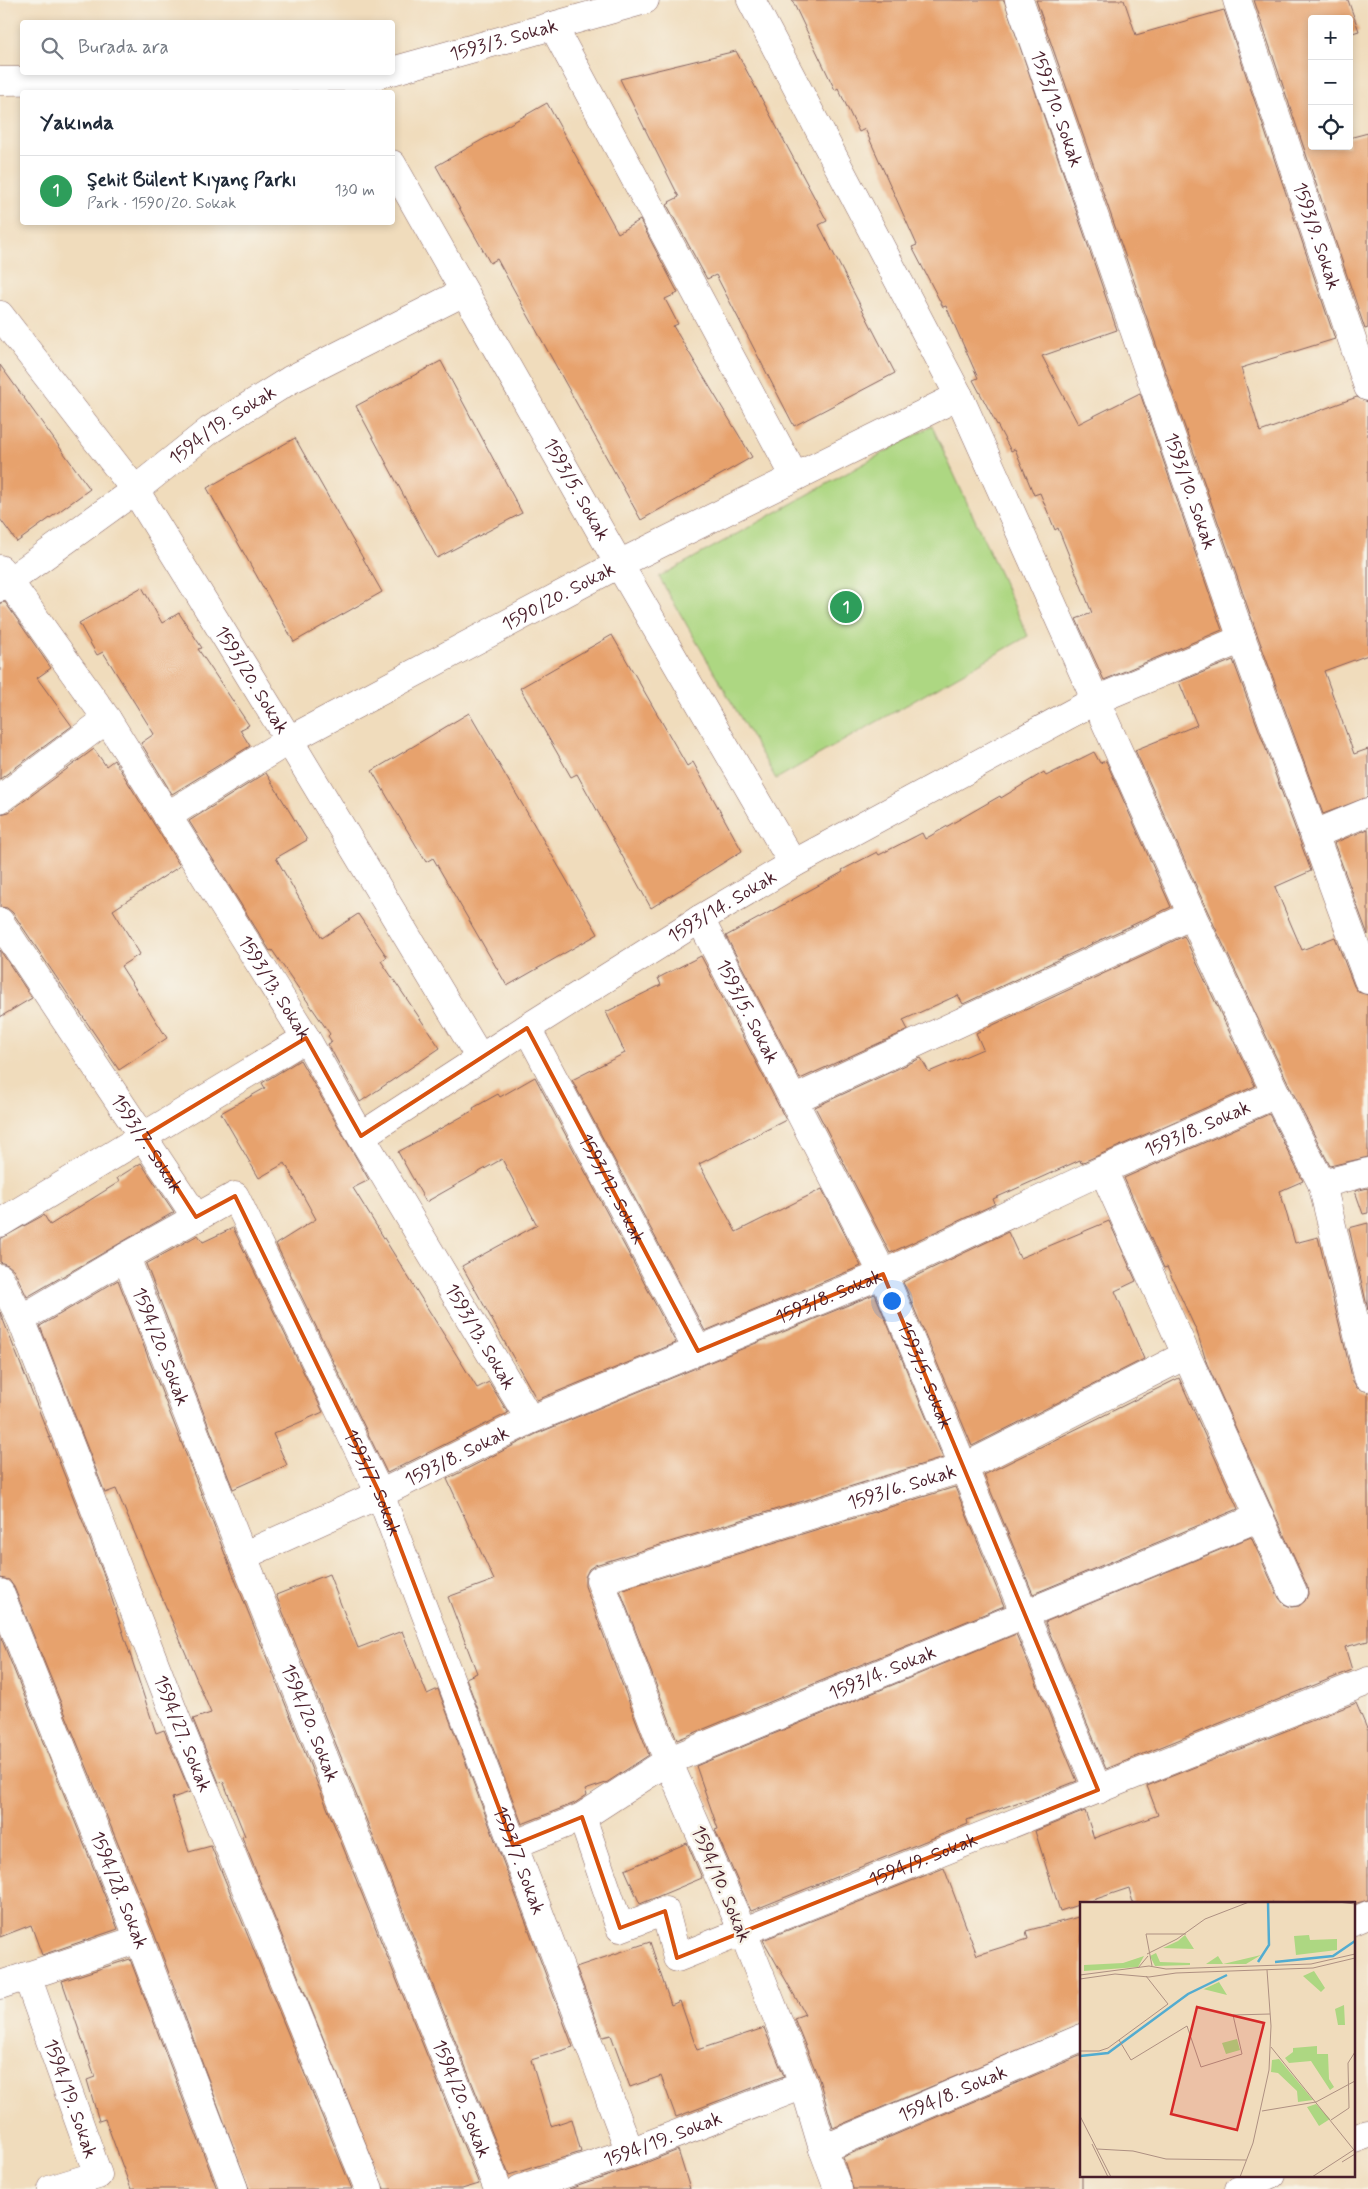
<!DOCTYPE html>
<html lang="tr">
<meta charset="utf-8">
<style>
:root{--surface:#fff;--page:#f2f2f3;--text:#1f2937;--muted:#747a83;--line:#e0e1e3;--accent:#0f766e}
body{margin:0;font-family:Mynerve,sans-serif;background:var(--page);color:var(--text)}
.controls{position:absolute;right:15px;top:15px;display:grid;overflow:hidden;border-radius:5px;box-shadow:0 2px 8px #0003}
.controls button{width:45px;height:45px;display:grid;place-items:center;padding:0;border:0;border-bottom:1px solid var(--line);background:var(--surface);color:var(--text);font:25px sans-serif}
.you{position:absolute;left:891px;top:1300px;width:18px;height:18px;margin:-12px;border:4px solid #fff;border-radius:50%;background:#1a73e8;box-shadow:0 0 0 8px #1a73e833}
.badge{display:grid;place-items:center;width:32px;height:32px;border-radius:50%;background:var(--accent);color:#fff;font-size:16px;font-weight:700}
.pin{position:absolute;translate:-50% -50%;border:2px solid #fff;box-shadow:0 1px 5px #0006}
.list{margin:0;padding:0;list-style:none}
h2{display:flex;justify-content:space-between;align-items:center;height:65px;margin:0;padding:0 20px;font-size:21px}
h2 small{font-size:16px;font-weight:400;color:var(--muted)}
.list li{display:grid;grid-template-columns:32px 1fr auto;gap:15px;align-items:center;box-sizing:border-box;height:70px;padding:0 20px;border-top:1px solid var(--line)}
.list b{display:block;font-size:19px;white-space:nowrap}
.list p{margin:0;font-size:16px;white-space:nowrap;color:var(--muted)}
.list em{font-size:16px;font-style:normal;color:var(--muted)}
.icon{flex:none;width:28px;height:28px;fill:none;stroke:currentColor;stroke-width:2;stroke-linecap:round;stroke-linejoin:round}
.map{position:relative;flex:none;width:1368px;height:2189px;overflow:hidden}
.search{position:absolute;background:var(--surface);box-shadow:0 2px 8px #0003;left:20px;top:20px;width:375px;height:55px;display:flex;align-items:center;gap:12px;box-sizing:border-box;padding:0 18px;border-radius:5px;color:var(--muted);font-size:19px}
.panel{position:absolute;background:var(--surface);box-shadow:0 2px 8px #0003;left:20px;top:90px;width:375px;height:135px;border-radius:5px}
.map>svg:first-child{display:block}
</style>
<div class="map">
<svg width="1368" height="2189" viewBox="0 0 1368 2189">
<rect width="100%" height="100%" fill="#f7f3e8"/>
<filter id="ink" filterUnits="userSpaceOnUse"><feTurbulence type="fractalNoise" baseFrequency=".02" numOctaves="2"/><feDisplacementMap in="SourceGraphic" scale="10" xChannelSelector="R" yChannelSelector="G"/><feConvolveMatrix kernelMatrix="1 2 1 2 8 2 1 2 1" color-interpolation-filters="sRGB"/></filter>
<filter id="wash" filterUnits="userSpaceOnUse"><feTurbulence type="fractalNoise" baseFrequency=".0096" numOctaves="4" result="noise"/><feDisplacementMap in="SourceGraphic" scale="20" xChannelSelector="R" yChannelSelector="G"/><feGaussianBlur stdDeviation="1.12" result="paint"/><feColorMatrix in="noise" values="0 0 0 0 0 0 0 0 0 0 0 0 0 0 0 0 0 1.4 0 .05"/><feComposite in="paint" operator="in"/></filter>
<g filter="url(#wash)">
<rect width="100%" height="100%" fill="#f0dcbc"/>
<path fill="#add782" stroke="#7c7b56" d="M932 426 1028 636 776 779 659 577Z"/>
<g id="blocks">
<g fill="#e7a26d">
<path d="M792 0H1004L1117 330 1042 356 1078 424 1140 393 1222 630 1104 680 1076 619 1092 613 1058 528 1055 530 1040 493 1034 495 1015 449 1011 451 973 380 978 378 946 306 943 307 912 247 917 245 865 129 859 132 838 88 835 90Z"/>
<path d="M1036 0H1124L1136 35 1224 10 1335 339 1241 368 1260 432 1357 397 1368 402V655L1324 671 1354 754 1368 749V797L1323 814 1257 634Z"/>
<path d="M1254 0H1348L1359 31 1349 34V19H1312V148L1349 146V138L1368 133V328L1365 329Z"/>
<path d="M736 51 827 221 819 225 895 373 794 426 716 275 707 279 667 205 670 203 669 202 679 197 620 79Z"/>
<path d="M547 103 618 233 640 220 678 293 665 299 678 324 673 326 752 457 641 520 497 259 490 263 436 166Z"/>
<path d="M441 361 522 513 437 558 356 406Z"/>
<path d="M0 365 90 489 17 542 0 519Z"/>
<path d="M295 438 382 592 294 642 207 488Z"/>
<path d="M142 587 162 623 179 613 202 648 198 649 249 725 240 730 250 746 172 794 141 743 154 734 103 652 97 655 79 623Z"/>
<path d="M5 602 51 668 37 678 72 726 0 779V603Z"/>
<path d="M612 635 687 766 693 762 742 851 651 908 577 774 571 777 520 688Z"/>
<path d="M1233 660 1311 871 1275 887 1302 950 1335 937 1354 986 1358 992 1368 995V1157L1330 1166 1290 1087 1206 908 1135 750 1197 725 1179 682Z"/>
<path d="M469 713 598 934 507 986 433 858 426 862 372 771Z"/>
<path d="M94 749 106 766 114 760 180 866 113 910 140 954 121 966 167 1038 119 1070 13 913 7 908 0 907V814L9 812Z"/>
<path d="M1094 752 1100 763 1106 761 1171 907 963 1004 958 995 903 1020 908 1030 800 1079 726 936 843 872 842 870 877 852 879 855 922 833 925 839 1000 796 1001 798 1044 772 1046 776Z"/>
<path d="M266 773 307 840 276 858 322 938 358 914 387 957 381 961 440 1048 360 1102 328 1044 332 1042 328 1036 330 1034 272 950 270 951 189 821Z"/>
<path d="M1368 829V935L1334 843Z"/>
<path d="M1184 936 1255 1086 1081 1163 1080 1160 993 1199 995 1204 890 1253 815 1107 921 1058 929 1072 983 1049 976 1033Z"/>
<path d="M0 950 32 998 0 1017Z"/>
<path d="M701 956 786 1120 699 1164 736 1232 822 1189 861 1266 705 1331 572 1080 625 1053 606 1012 661 985 658 978Z"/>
<path d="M300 1060 369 1180 353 1188 477 1388 489 1382 508 1413 387 1473 276 1244 316 1219 285 1163 259 1178 221 1113 265 1088 262 1083Z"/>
<path d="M535 1077 676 1343 537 1400 462 1266 537 1225 502 1159 426 1202 398 1152 474 1110 473 1108 498 1094 500 1097Z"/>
<path d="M1269 1114 1303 1181 1280 1191 1295 1243 1318 1237 1353 1381 1357 1388 1368 1392V1641L1345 1647 1352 1670 1106 1769 1045 1622 1251 1537 1279 1598 1284 1604 1291 1607 1299 1606 1305 1601 1308 1594 1307 1586 1207 1364 1197 1332 1167 1267 1164 1268 1124 1178Z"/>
<path d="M141 1163 174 1212 27 1297 14 1270 8 1265 0 1262V1239L44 1215 50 1225 119 1182 117 1178Z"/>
<path d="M1368 1188V1213L1363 1214 1355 1191Z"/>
<path d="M1109 1221 1136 1281 1115 1291 1144 1359 972 1446 903 1282 1008 1232 1020 1258Z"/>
<path d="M1368 1223V1310L1349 1228Z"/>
<path d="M233 1228 323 1412 273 1434 287 1465 233 1489 146 1264 198 1235 203 1242Z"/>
<path d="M118 1280 228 1562 479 2184 462 2189H384L242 1837 245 1836 223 1781 219 1783 193 1719 211 1713 116 1489 105 1493 40 1326Z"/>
<path d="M875 1294 943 1458 595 1565 589 1569 585 1577V1586L649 1755 606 1783 585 1790 587 1795 575 1803 522 1824 466 1678 477 1673 448 1597 494 1580 447 1479 536 1434Z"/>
<path d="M0 1312 105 1578 156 1733 164 1730 190 1792 172 1798 189 1852 211 1846 352 2189H249L154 1933 14 1587 9 1580 0 1578Z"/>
<path d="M1179 1378 1238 1509 1033 1594 984 1475Z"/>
<path d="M955 1487 1004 1606 677 1740 620 1590Z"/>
<path d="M329 1574 358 1648 402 1631 427 1694 438 1689 573 2047 531 2060 551 2126 572 2119 581 2152 509 2175 276 1595Z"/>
<path d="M1016 1634 1077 1781 1026 1801 1025 1800 967 1820 968 1824 751 1911 715 1830 718 1829 696 1766Z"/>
<path d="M0 1635 118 1929 42 1955 31 1925 0 1937Z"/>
<path d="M1356 1703 1368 1731V1900L1357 1903H1133L1129 1888 1060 1911 1035 1831 1085 1811 1094 1838 1158 1815 1147 1786Z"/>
<path d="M687 1843 702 1878 640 1904 625 1870Z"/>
<path d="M944 1868 977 1955 1028 1939 1026 1931 1082 1916V2023L833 2128 819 2079 794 2018 805 2014 763 1940Z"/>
<path d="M650 1942 671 2005 680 2001 697 2050 764 2028 784 2076 676 2117 661 2076 630 2087 611 2035 603 2037 576 1967Z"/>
<path d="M130 1959 217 2189H131L105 2119 99 2121 87 2080 95 2077 62 1981Z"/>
<path d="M1082 2055V2189H853L843 2157Z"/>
<path d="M678 2150 690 2189H569L635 2167Z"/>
</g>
</g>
</g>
<g filter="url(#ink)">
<use href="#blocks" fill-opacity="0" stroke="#84615e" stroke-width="1"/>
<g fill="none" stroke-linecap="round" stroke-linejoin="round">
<g stroke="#84615e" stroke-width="29">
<g id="minor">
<path d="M751 0 959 396 1192 915 1276 1094 1322 1184 1368 1172"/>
<path id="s1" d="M1019 0 1242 639 1368 980"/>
<path id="s2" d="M1237 0 1368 387"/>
<path d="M553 26 795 477"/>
<path id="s3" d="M392 71 645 0"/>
<path d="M0 81 369 77 386 72"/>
<path id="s4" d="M392 164 619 564 793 864"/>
<path id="s5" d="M0 315 135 490 289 740 480 1058"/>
<path id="s6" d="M0 569 107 719 306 1038 361 1136 530 1420"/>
<path id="s7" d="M0 588 135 490 210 430 290 380 464 292"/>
<path d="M0 799 107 719"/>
<path id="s8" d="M167 816 289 740 619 564 959 396"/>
<path d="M1315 834 1368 812"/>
<path id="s9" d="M700 919 883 1274 1098 1790"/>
<path id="s10" d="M0 922 196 1217"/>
<path id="s11" d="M527 1028 698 1351"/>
<path d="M793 1100 1192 915"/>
<path id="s12" d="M361 1136 527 1028 700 919 793 864 1096 700 1242 639"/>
<path d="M1103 1170 1293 1592"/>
<path d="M1322 1184 1368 1377"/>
<path d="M0 1223 306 1038"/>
<path id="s13" d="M126 1257 243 1556 498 2189"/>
<path id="s14" d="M0 1278 21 1319 176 1718 369 2189"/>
<path id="s15" d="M21 1319 126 1257 235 1196 380 1494 630 2152"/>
<path id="s16" d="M243 1556 380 1494 530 1420 883 1274 1103 1170 1276 1094"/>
<path id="s17" d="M0 1593 139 1939 234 2189"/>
<path id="s18" d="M582 1817 620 1928 665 1911 677 1958 1368 1681"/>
<path id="s19" d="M513 1845 582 1817 668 1761 1260 1517"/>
<path d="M1354 1921 1368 1915"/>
<path id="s20" d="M27 1976 98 2175 52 2189"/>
<path d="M0 1985 139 1939"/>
<path d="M1354 2139 1368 2134"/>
<path id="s21" d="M823 2149 1082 2038"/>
<path id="s22" d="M520 2189 630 2152 804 2085"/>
<path id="s23" d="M838 2189 823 2149 804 2085 743 1932 668 1761 600 1580 963 1468 1186 1355"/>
<path d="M1239 2189 1271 2175"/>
</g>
</g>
<use href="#minor" stroke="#fff" stroke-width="28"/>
</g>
</g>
<path fill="none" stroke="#d8530f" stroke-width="4" stroke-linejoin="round" d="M527 1028 698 1351 883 1274 1098 1790 677 1958 665 1911 620 1928 582 1817 513 1845 380 1494 235 1196 196 1217 144 1136 306 1038 361 1136Z"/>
<g text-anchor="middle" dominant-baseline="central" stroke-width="5" stroke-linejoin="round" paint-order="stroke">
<g font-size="19" fill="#4a1f2b" stroke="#f7f3e8">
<text stroke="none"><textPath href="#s3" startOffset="116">1593/3. Sokak</textPath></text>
<text stroke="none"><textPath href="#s1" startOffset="115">1593/10. Sokak</textPath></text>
<text stroke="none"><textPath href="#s2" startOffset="249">1593/9. Sokak</textPath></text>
<text stroke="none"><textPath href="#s7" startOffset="276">1594/19. Sokak</textPath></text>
<text stroke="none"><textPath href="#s4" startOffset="374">1593/5. Sokak</textPath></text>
<text stroke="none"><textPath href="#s1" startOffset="520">1593/10. Sokak</textPath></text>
<text stroke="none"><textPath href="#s8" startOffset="449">1590/20. Sokak</textPath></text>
<text stroke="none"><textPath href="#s5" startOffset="444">1593/20. Sokak</textPath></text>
<text stroke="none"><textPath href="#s12" startOffset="428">1593/14. Sokak</textPath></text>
<text stroke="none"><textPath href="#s6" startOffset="501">1593/13. Sokak</textPath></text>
<text stroke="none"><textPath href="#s9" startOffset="104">1593/5. Sokak</textPath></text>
<text stroke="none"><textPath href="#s16" startOffset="1046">1593/8. Sokak</textPath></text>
<text stroke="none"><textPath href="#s10" startOffset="266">1593/7. Sokak</textPath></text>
<text stroke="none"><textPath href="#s11" startOffset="182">1593/12. Sokak</textPath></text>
<text stroke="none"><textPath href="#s16" startOffset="641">1593/8. Sokak</textPath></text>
<text stroke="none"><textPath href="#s6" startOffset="906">1593/13. Sokak</textPath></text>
<text stroke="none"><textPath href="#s13" startOffset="96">1594/20. Sokak</textPath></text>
<text stroke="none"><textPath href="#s9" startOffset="509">1593/5. Sokak</textPath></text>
<text stroke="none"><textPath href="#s16" startOffset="236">1593/8. Sokak</textPath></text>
<text stroke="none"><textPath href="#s15" startOffset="565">1593/7. Sokak</textPath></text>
<text stroke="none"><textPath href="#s23" startOffset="970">1593/6. Sokak</textPath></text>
<text stroke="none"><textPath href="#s19" startOffset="409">1593/4. Sokak</textPath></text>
<text stroke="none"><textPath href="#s13" startOffset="501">1594/20. Sokak</textPath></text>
<text stroke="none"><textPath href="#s14" startOffset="491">1594/27. Sokak</textPath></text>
<text stroke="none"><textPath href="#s18" startOffset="479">1594/9. Sokak</textPath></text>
<text stroke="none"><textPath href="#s15" startOffset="970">1593/7. Sokak</textPath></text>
<text transform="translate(721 1884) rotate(67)">1594/10. Sokak</text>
<text stroke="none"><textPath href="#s17" startOffset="320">1594/28. Sokak</textPath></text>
<text stroke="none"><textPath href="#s21" startOffset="141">1594/8. Sokak</textPath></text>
<text stroke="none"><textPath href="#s20" startOffset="130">1594/19. Sokak</textPath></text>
<text stroke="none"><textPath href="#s13" startOffset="906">1594/20. Sokak</textPath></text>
<text stroke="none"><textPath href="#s22" startOffset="151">1594/19. Sokak</textPath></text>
</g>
</g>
<g transform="translate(1080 1902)">
<rect width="275" height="275" fill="#f0dcbc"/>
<path d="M105 33 114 47 83 46 98 39ZM229 33 230 38 257 37V48L216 53 214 34ZM76 51 80 60 110 61V63L75 64 70 54ZM181 53 166 62H126L138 54 143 62ZM64 54 58 65 4 69V63L43 61ZM234 69 245 86 241 90 223 74ZM139 80 147 93 123 87H124ZM264 103 265 123H258L255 107ZM157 137 160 148 146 152 142 141ZM237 144V152H248L249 177 254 185 250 188 231 159 209 161 205 156 213 150V146ZM199 157 233 198 218 200 217 189 198 171 191 170 192 158ZM236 202 250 217 239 224 227 205Z" fill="#add782"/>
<path fill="none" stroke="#53acd0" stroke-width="2.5" d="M178 60 189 43 188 0M195 60 253 54 275 39M0 154 28 151 108 92 147 73"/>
<path fill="none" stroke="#ae9082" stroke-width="1" d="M258 0 275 2M67 52 97 37 125 17 169 0M72 64 66 32H106M58 66 68 54M0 73 69 64 86 67 231 62 275 52M0 77 35 72 69 75 96 71 233 66 275 56M39 138 51 158 107 124 121 165 162 152 153 113 190 112M191 145 274 248M0 149H19L28 146 88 102 66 74M182 209 236 200 275 179M0 214 31 275M251 218 269 206 268 161 275 150M12 242 28 275M17 247 53 249 86 257 166 258M262 260 275 252M160 275 173 241 189 168 191 124 187 68M232 275 275 247"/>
<path fill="#d62828" fill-opacity="0.15" stroke="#d62828" stroke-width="2.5" d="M117 105 184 121 157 228 91 212Z"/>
<rect width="275" height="275" fill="none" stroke="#4a1f2b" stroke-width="2.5"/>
</g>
</svg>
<div class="controls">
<button>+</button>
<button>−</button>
<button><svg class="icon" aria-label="locate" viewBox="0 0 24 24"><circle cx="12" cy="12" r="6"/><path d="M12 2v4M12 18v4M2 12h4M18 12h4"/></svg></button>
</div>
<div class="you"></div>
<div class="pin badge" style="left:846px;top:607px;background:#2e9e5b">1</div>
<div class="search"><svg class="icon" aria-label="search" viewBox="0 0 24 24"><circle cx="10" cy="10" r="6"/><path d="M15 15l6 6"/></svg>Burada ara</div>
<section class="panel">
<h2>Yakında<small></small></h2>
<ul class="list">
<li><span class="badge" style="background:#2e9e5b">1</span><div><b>Şehit Bülent Kıyanç Parkı</b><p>Park · 1590/20. Sokak</p></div><em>130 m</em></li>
</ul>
</section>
</div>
